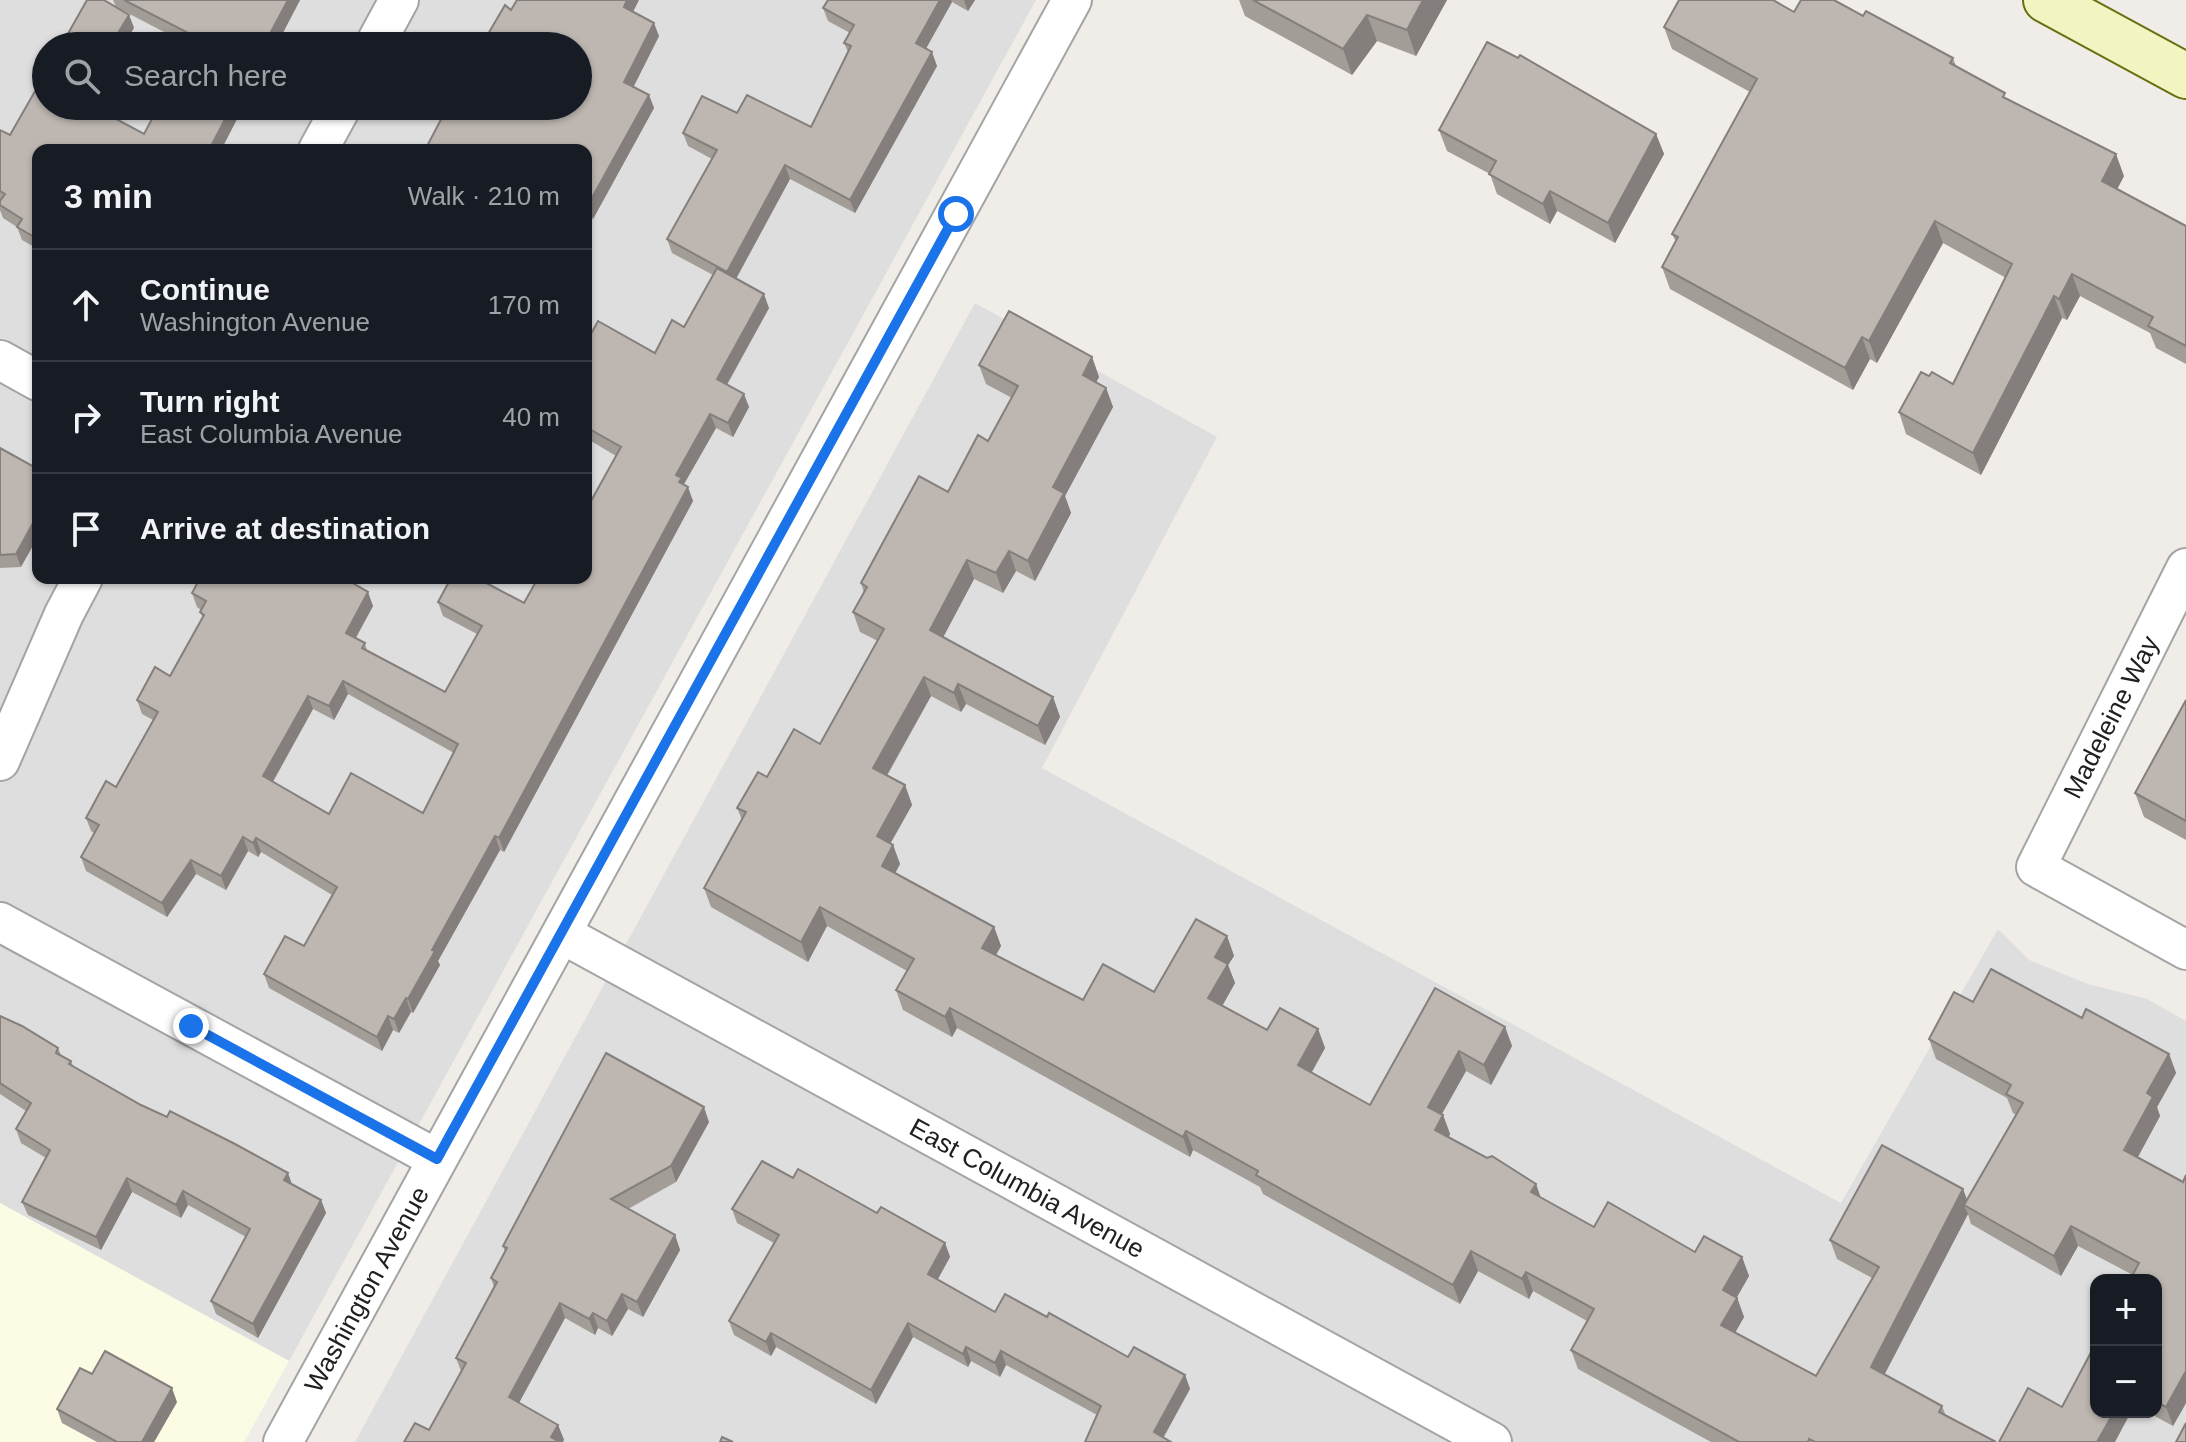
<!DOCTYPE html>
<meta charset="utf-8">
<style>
:root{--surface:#171b24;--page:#242831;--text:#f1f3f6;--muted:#9ea1a6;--line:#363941}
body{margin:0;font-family:Helvetica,sans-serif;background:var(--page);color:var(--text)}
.controls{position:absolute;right:24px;bottom:24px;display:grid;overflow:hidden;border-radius:16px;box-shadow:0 2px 6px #0004}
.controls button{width:72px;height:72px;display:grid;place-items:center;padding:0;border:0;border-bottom:2px solid var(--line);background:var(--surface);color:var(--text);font:40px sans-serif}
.stop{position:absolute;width:24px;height:24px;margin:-18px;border:6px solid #1a73e8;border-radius:50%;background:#fff}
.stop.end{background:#1a73e8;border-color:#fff;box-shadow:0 2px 8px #0008}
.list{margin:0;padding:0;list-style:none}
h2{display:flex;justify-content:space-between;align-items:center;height:104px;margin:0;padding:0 32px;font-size:34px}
h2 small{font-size:26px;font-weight:400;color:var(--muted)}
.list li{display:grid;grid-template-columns:52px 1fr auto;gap:24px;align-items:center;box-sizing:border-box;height:112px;padding:0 32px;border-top:2px solid var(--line)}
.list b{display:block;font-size:30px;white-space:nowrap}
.list p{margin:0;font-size:26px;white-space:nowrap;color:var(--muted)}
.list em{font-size:26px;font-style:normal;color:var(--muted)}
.icon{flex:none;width:44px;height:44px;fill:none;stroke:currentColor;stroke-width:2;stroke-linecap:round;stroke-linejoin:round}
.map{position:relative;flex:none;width:2186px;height:1442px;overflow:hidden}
.search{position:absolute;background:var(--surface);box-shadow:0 2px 6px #0004;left:32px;top:32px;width:560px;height:88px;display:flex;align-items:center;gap:20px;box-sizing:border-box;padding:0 28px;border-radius:44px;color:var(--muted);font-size:30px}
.panel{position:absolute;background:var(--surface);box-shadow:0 2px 6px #0004;left:32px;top:144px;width:560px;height:440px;border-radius:16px}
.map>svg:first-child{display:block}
</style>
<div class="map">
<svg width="2186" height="1442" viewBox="0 0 2186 1442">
<rect width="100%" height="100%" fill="#f0ede8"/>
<g fill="#dedede" fill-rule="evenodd">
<path d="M0 0H1036L289 1361 0 1203ZM46 46H578V106H46ZM38 150H586V578H38Z"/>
<path d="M975 303 1217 437 1042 768 1841 1203 1998 929 2029 960 2088 984 2147 999 2186 1021V1442H355ZM2096 1280H2156V1412H2096Z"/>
</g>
<path fill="#fcfce5" d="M0 1203 289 1361 244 1442H0Z"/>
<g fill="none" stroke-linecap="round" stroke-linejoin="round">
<g stroke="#a4a4a4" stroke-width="42">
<g id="street">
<path d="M374 46 399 0"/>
<path d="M318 150 342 106"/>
<path d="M0 360 38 381"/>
<path d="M2186 568 2036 867 2186 950"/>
<path d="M0 761 64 614 83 578"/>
<path d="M0 922 437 1159"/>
<path id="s1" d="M562 934 1492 1442"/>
<path id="s2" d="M283 1442 1072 0"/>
</g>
</g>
<g stroke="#66700f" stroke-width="48">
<path id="secondary" d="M2046 0 2186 76"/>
</g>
<use href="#street" stroke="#fff" stroke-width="38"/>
<use href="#secondary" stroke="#f2f4c2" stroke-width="44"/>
</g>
<g fill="#a39d98" fill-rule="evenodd">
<path d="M113 0H300L276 46H191L118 8 129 15 134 28 116 7Z"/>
<path d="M828 0H975L968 11 952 2 926 49 937 66 855 213 790 179 736 279 769 308 727 385 749 407 733 437 716 428 684 484 693 501 504 852 500 850 438 961 440 965 413 1013 411 1012 399 1033 393 1030 382 1051 269 988 264 974 304 946 332 895 261 852 258 857 248 851 226 890 196 874 167 917 86 871 81 857 94 833 91 831 86 818 116 787 153 720 142 714 137 700 170 676 203 618 200 612 201 610 197 607 192 593 373 606 356 638 365 643 367 651 445 692 477 634 443 616 438 602 524 603 586 578 616 456 586 438V328L592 332 655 353 684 327 713 275 672 253 667 239 712 159 688 146 683 133 737 113 811 127 848 52 844 43 850 33 828 21 823 8ZM348 694 454 753 423 813 329 814 273 782 313 709 334 720Z"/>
<path d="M1239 0H1447L1416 56 1377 41 1352 75 1245 16Z"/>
<path d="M511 10 633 12 659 36 633 87 649 95 654 108 593 219 586 215V150Z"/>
<path d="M1794 12 1863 16 1953 58 1956 66 2124 176 2117 189 2186 226V364L2156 348 2150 333 2080 296 2067 320 2062 318 1981 475 1906 434 1899 412 1929 376 1953 384 2006 278 1943 243 1877 363 1870 359 1853 390 1670 289 1662 267 1676 242 1672 234 1750 92 1672 49 1664 27Z"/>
<path d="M46 106 144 134 233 108 237 119 221 150H38V249L22 240 17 227 3 218 0 210V130L10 135Z"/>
<path d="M1439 130 1656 134 1664 154 1615 243 1557 211 1550 224 1497 194 1490 174 1447 151Z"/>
<path d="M1009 311 1092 357 1099 377 1096 382 1106 388 1113 407 1065 496 1071 513 1035 581 1016 571 1003 593 974 579 943 637 1053 697 1060 717 1045 745 966 704 961 712 931 696 887 776 905 785 912 805 890 843 893 845 900 864 895 873 994 927 1001 946 996 955 1083 1000 1103 964 1154 992 1196 919 1227 936 1234 956 1228 965 1235 983 1222 1006 1267 1030 1280 1008 1318 1029 1325 1048 1312 1072 1370 1105 1435 988 1505 1027 1512 1046 1491 1085 1466 1071 1442 1114 1443 1115 1450 1134 1449 1137 1487 1158 1492 1156 1536 1184 1540 1197 1594 1227 1608 1202 1695 1252 1704 1236 1742 1257 1749 1276 1737 1297 1744 1317 1735 1333 1816 1376 1872 1278 1837 1259 1830 1240 1882 1145 1963 1189 1967 1200 2016 1115 2013 1113 2007 1098 1936 1059 1929 1039 1954 992 1973 1002 1991 969 2082 1018 2086 1009 2169 1054 2176 1073 2157 1107 2160 1116 2137 1158 2183 1182 2186 1175V1403L2173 1426 2147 1412H2156V1280H2130L2133 1275 2078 1246 2061 1276 1971 1224 1968 1214 1884 1375 1942 1406 1946 1416 1996 1442H1711L1578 1369 1571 1350 1587 1321 1533 1291 1529 1299 1478 1271 1460 1304 1263 1194 1260 1187 1193 1150 1190 1157 957 1028 952 1037 903 1010 896 990 907 971 827 926 808 962 711 907 704 888 742 820 737 808 758 772 767 777 794 729 820 744 878 641 860 632 853 612 864 593 861 583 919 476 948 492 978 435 988 441 1012 398 986 384 979 365Z"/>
<path d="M0 448 21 567 0 568Z"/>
<path d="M2186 700V840L2144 817 2135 793Z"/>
<path d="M0 1016 58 1048 61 1055 71 1061 73 1066 141 1105 321 1200 326 1213 258 1338 216 1314 211 1301 246 1237 188 1205 181 1218 132 1192 101 1250 28 1215 22 1202 46 1158 21 1143 16 1129 26 1111 0 1094Z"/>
<path d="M709 1122 676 1182 628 1209 675 1235 680 1250 643 1317 628 1309 612 1336 598 1328 595 1335 565 1318 519 1403 558 1425 564 1440 429 1430 461 1371 456 1358 494 1287 491 1278 505 1252 503 1246Z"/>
<path d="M793 1178 945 1243 950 1257 937 1280 995 1312 1047 1317 1128 1357 1185 1375 1190 1389 1097 1415 1006 1365 1000 1377 971 1361 968 1367 913 1337 876 1404 776 1347 771 1356 734 1335 729 1321 774 1243 737 1223 732 1209Z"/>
<path d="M92 1374 177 1402 154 1442H97L62 1423 57 1409Z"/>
</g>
<g fill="#847f7c">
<path d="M288 0H300L276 46H264Z"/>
<path d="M627 0H639L629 20 624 7Z"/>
<path d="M940 0H951L952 2 921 57 916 43Z"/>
<path d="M964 0H975L968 11Z"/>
<path d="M1423 0H1447L1416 56 1407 30Z"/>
<path d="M129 15 134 28 123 46H110Z"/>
<path d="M1367 15 1377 41 1352 75 1343 49Z"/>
<path d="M654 23 659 36 629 96 624 82Z"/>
<path d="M932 52 937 66 855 213 850 200Z"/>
<path d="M649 95 654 108 593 219 588 205Z"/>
<path d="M226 106H234L233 108 237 119 221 150H209Z"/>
<path d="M1656 134 1664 154 1615 243 1608 223Z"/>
<path d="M2116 154 2124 176 2110 203 2102 181Z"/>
<path d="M785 165 790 179 732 286 727 272Z"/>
<path d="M1550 191 1557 211 1550 224 1543 204Z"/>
<path d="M1935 221 1943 243 1877 363 1869 341Z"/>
<path d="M2072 274 2080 296 2067 320 2059 299Z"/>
<path d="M764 294 769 308 722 393 717 379Z"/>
<path d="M2054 296 2062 318 1981 475 1973 453Z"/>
<path d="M1862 337 1870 359 1853 390 1845 368Z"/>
<path d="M1092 357 1099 377 1090 394 1083 375Z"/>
<path d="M1106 388 1113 407 1065 496 1071 513 1035 581 1028 561 1053 487Z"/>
<path d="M744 394 749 407 733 437 728 423Z"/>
<path d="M710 414 716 428 684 484 688 487 693 501 504 852 499 838 676 475Z"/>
<path d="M38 514V537L21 567 16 554Z"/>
<path d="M1009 551 1016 571 1003 593 996 573Z"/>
<path d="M967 560 974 579 937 649 930 630Z"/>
<path d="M368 592 373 606 351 646 346 633Z"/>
<path d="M924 677 931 696 880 787 873 768Z"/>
<path d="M343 681 348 694 334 720 329 706Z"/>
<path d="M958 684 966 704 961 712 954 693Z"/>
<path d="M308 696 313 709 268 790 263 776Z"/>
<path d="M1053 697 1060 717 1045 745 1038 726Z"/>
<path d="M905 785 912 805 884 855 877 836Z"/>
<path d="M495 836 500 850 438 961 440 965 413 1013 408 999 432 950Z"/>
<path d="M243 837 248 851 226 890 221 876Z"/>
<path d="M256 838 261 852 258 857 253 843Z"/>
<path d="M893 845 900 864 889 885 882 866Z"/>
<path d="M191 860 196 874 167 917 162 903Z"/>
<path d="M820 907 827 926 808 962 801 942Z"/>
<path d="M994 927 1001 946 989 967 982 948Z"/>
<path d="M1227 936 1234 956 1228 965 1235 983 1216 1017 1208 998 1215 957Z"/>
<path d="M406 998 411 1012 399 1033 394 1019Z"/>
<path d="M950 1008 957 1028 952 1037 945 1017Z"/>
<path d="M388 1016 393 1030 382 1051 377 1037Z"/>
<path d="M1505 1027 1512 1046 1491 1085 1484 1065Z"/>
<path d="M1318 1029 1325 1048 1305 1084 1298 1065Z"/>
<path d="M1459 1051 1466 1071 1435 1126 1428 1107Z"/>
<path d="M2169 1054 2176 1073 2157 1107 2160 1116 2131 1170 2124 1150 2147 1093Z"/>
<path d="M704 1107 709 1122 676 1182 671 1166Z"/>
<path d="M1443 1115 1450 1134 1442 1149 1435 1130Z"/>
<path d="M1186 1131 1193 1150 1190 1157 1183 1137Z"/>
<path d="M288 1173 293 1187 284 1180Z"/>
<path d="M127 1178 132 1192 101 1250 96 1237Z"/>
<path d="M1536 1184 1543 1204 1531 1192Z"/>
<path d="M1963 1189 1970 1208 1964 1205 1968 1214 1878 1387 1871 1367Z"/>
<path d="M183 1191 188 1205 181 1218 176 1205Z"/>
<path d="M321 1200 326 1213 258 1338 253 1324Z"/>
<path d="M2071 1226 2078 1246 2061 1276 2054 1256Z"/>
<path d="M675 1235 680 1250 643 1317 637 1302Z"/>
<path d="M945 1243 950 1257 933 1288 928 1274Z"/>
<path d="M1471 1251 1478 1271 1460 1304 1453 1285Z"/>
<path d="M1742 1257 1749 1276 1730 1309 1723 1290Z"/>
<path d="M1526 1272 1533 1291 1529 1299 1522 1279Z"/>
<path d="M622 1294 628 1309 612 1336 607 1321Z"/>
<path d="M1737 1298 1744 1317 1728 1345 1721 1325Z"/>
<path d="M560 1303 565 1318 514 1412 509 1397Z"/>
<path d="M593 1313 598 1328 595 1335 589 1319Z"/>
<path d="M908 1323 913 1337 876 1404 871 1390Z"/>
<path d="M771 1333 776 1347 771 1356 766 1342Z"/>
<path d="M966 1347 971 1361 968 1367 963 1354Z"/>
<path d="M1001 1351 1006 1365 1000 1377 995 1363Z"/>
<path d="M2186 1371V1403L2173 1426 2166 1407Z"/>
<path d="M1185 1375 1190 1389 1161 1442 1154 1432Z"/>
<path d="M172 1388 177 1402 154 1442H142Z"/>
<path d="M2114 1412H2131L2115 1442H2097Z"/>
<path d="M558 1425 564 1440 563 1442H553L551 1437Z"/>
</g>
<g fill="#bdb6b1" stroke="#847f7c" stroke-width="2" fill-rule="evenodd">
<path d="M87 0H104L129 15 110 46H61Z"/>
<path d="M124 0H288L264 45 257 41 255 46H191L196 37Z"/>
<path d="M517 0H627L624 7 654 23 624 82 649 95 588 205 586 204V150H425L448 106H578V46H481L505 5 511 10Z"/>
<path d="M828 0H940L916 43 932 52 850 200 785 165 727 272 667 239 717 150 683 133 702 96 737 113 747 95 811 127 851 46 844 43 854 25 823 8Z"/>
<path d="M1253 0H1423L1407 30 1367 15 1343 49Z"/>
<path d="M1679 0H1773L1794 12 1801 0H1834L1863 16 1866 11 1953 58 1950 63 2005 93 2003 97 2116 154 2102 181 2186 226V346L2148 326 2153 317 2072 274 2059 299 2054 296 1973 453 1899 412 1921 372 1929 376 1932 372 1953 384 2012 264 1935 221 1869 341 1862 337 1845 368 1662 267 1678 237 1672 234 1757 79 1664 27Z"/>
<path d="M1487 42 1518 58 1520 55 1656 134 1608 223 1550 191 1543 204 1489 174 1496 161 1439 130Z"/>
<path d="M46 72V106H92L144 134 159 106H232L209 150H38V239L17 227 22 219 0 205V201L5 194 0 191V130L10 135Z"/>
<path d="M717 268 764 294 717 379 744 394 728 423 710 414 676 475 682 478 679 482 688 487 499 838 495 836 432 950 435 951 408 999 406 998 394 1019 388 1016 377 1037 264 974 285 936 304 946 337 887 256 838 253 843 243 837 221 876 191 860 162 903 81 857 99 825 86 818 106 781 116 787 158 712 137 700 155 667 170 676 204 615 200 612 206 601 192 593 200 578H344L368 592 346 633 365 643 362 648 445 692 482 626 438 602 451 578H477L524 603 538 578H586V510L621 447 586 427V328L592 332 598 321 655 353 672 320 684 327ZM343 681 458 744 423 813 351 773 329 814 263 776 308 696 329 706Z"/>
<path d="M1009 311 1092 357 1083 375 1106 388 1053 487 1064 493 1028 561 1009 551 996 573 967 560 930 630 1053 697 1038 726 958 684 954 693 924 677 873 768 905 785 877 836 893 845 882 866 994 927 982 948 1083 1000 1103 964 1154 992 1196 919 1227 936 1215 957 1228 964 1208 998 1267 1030 1280 1008 1318 1029 1298 1065 1370 1105 1435 988 1505 1027 1484 1065 1459 1051 1428 1107 1443 1115 1435 1130 1487 1158 1492 1156 1536 1184 1531 1192 1594 1227 1608 1202 1695 1252 1704 1236 1742 1257 1723 1290 1737 1298 1721 1325 1816 1376 1879 1267 1830 1240 1882 1145 1963 1189 1871 1367 1942 1406 1939 1412 1996 1442H1815L1809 1439 1808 1442H1739L1571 1350 1594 1309 1526 1272 1522 1279 1471 1251 1453 1285 1256 1175 1258 1171 1186 1131 1183 1137 950 1008 945 1017 896 990 914 959 820 907 801 942 704 888 746 812 737 808 758 772 767 777 794 729 820 744 884 629 853 612 867 587 861 583 919 476 948 492 978 435 988 441 1018 386 979 365Z"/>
<path d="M0 448 38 469V514L16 554 0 555Z"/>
<path d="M2186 700V821L2135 793Z"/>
<path d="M1991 969 2082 1018 2086 1009 2169 1054 2147 1093 2153 1097 2124 1150 2183 1182 2186 1175V1371L2166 1407 2156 1402V1280H2130L2139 1263 2071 1226 2054 1256 1964 1205 2023 1103 2006 1094 2011 1085 1929 1039 1954 992 1973 1002Z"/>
<path d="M0 1016 22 1026 58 1048 56 1053 71 1061 69 1064 141 1105 167 1117 170 1111 235 1144 288 1173 284 1180 321 1200 253 1324 211 1301 250 1229 183 1191 176 1205 127 1178 96 1237 22 1202 50 1150 16 1129 31 1103 0 1083Z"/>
<path d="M606 1053 704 1107 671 1166 611 1199 675 1235 637 1302 622 1294 607 1321 593 1313 589 1319 560 1303 509 1397 558 1425 551 1437 560 1442H404L415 1423 429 1430 466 1363 456 1358 497 1282 491 1278 507 1248 503 1246Z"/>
<path d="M762 1161 793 1178 798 1169 877 1213 881 1207 945 1243 928 1274 995 1312 1005 1294 1047 1317 1049 1313 1128 1357 1134 1347 1185 1375 1154 1432 1171 1442H1085L1101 1406 1001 1351 995 1363 966 1347 963 1354 908 1323 871 1390 771 1333 766 1342 729 1321 779 1235 732 1209Z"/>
<path d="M2096 1343V1412H2114L2097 1442H1999L2028 1388 2062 1407Z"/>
<path d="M105 1351 172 1388 142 1442H117L57 1409 80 1368 92 1374Z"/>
<path d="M2186 1423V1442H2176Z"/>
<path d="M722 1437 733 1442H720Z"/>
</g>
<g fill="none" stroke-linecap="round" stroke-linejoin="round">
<path stroke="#1a73e8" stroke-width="10" d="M191 1026 437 1159 956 214"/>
</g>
<g text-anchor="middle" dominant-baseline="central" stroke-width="6" stroke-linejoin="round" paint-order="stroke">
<g font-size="26" fill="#202020" stroke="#fff">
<text transform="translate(2111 717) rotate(-63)">Madeleine Way</text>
<text stroke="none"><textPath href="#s1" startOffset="530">East Columbia Avenue</textPath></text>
<text stroke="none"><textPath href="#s2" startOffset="174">Washington Avenue</textPath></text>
</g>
</g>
</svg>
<div class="controls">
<button>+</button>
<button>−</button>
</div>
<div class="stop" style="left:956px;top:214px"></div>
<div class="stop end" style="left:191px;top:1026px"></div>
<div class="search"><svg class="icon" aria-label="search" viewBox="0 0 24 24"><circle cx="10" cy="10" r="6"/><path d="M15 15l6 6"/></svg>Search here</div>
<section class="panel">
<h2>3 min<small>Walk · 210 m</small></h2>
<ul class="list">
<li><svg class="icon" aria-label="ahead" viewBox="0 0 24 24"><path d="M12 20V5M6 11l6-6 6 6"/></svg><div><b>Continue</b><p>Washington Avenue</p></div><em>170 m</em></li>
<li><svg class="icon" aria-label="right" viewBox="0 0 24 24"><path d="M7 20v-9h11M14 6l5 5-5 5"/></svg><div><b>Turn right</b><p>East Columbia Avenue</p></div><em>40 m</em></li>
<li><svg class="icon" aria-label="arrive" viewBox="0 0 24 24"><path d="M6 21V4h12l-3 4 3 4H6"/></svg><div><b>Arrive at destination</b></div></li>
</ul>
</section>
</div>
